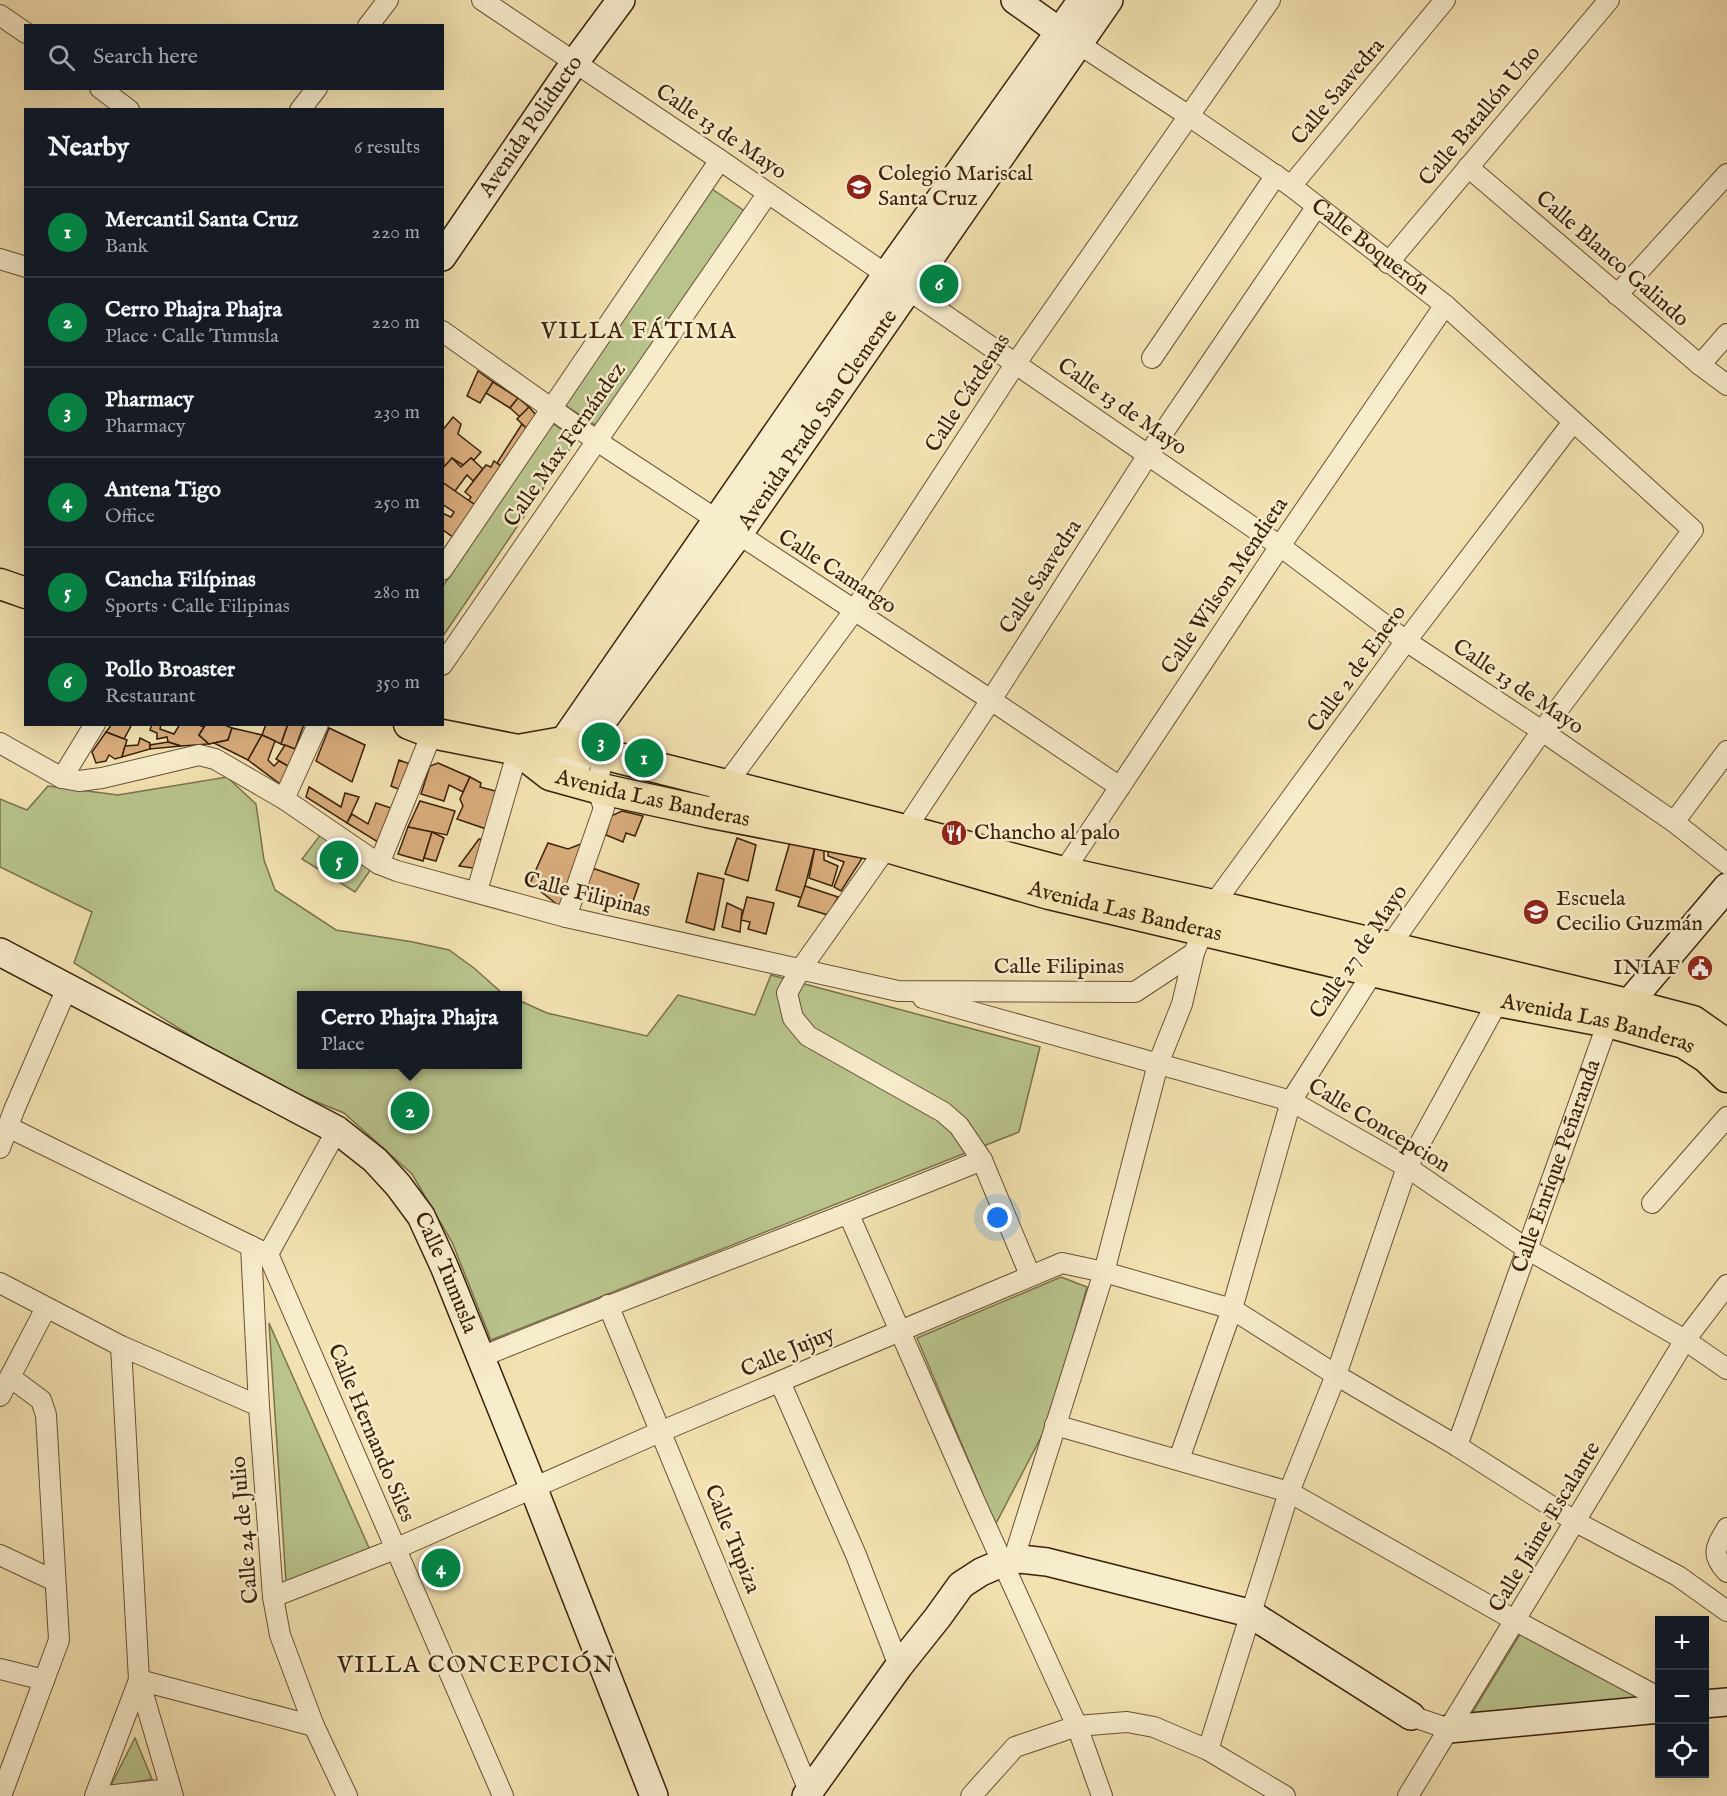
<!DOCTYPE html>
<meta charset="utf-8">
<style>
:root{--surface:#171b24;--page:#242831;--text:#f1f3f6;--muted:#9ea1a6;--line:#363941;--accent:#0b8043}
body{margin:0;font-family:"IM FELL English",serif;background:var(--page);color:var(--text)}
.controls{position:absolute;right:18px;bottom:18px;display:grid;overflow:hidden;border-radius:0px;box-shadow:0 6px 24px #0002}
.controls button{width:54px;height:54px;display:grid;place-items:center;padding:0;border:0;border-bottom:2px solid var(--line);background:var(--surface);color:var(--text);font:30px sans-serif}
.you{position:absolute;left:998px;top:1218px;width:21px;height:21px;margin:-15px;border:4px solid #fff;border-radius:50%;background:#1a73e8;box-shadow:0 0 0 9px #1a73e833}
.badge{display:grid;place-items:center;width:39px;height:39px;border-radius:50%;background:var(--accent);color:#fff;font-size:20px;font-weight:700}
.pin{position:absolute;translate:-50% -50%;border:3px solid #fff;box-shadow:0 2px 6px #0006}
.popup{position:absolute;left:297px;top:991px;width:225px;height:78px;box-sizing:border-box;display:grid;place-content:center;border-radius:0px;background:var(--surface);filter:drop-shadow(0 2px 4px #0005);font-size:20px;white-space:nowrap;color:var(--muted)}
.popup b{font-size:22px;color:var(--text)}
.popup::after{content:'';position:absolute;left:50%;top:100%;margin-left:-12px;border:12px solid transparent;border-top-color:var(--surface)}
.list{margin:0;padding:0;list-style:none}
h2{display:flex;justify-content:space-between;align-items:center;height:78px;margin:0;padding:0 24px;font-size:26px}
h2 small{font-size:20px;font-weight:400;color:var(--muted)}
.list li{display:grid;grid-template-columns:39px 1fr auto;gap:18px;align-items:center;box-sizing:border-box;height:90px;padding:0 24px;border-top:2px solid var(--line)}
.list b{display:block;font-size:22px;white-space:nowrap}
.list p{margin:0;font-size:20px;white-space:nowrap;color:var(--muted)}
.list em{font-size:20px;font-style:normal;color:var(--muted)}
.icon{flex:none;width:33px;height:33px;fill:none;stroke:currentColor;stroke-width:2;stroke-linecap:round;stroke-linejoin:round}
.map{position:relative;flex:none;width:1727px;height:1796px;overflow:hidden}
.search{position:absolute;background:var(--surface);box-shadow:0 6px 24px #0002;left:24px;top:24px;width:420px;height:66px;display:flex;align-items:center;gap:15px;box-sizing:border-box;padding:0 21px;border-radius:0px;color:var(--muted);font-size:22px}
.panel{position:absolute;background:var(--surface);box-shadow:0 6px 24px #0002;left:24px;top:108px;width:420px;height:618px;border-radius:0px}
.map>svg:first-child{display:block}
</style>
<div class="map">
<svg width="1727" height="1796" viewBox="0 0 1727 1796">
<rect width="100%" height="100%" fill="#f3e2b1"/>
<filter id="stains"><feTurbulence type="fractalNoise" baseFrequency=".00333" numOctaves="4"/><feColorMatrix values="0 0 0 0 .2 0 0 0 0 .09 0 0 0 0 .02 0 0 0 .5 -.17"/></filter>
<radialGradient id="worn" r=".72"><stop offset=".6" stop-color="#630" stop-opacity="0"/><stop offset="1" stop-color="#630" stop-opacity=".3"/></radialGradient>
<g fill="#b9c48d" stroke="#7a724c" stroke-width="1.5">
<path d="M712 189 746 212 598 427 563 404Z"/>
<path d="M552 423 576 440 443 636V586Z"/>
<path d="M227 777 256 804 264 860 275 890 336 930 413 942 449 950 474 968 502 993 508 995 302 996V1064H518V1000L547 1013 647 1036 678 995 755 1015 771 975 1040 1047 1019 1132 491 1340 452 1242 412 1174 344 1113 262 1080 74 963 92 912 0 867V799L27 810 48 786 118 795Z"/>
<path d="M325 829 376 862 355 892 302 859Z"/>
<path d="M1061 1277 1087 1287 1050 1420 992 1531 981 1490 917 1338Z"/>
<path d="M269 1323 370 1550 286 1582Z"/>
<path d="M1525 1626 1659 1698 1469 1718Z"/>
<path d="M135 1738 152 1779 110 1787Z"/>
</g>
<g fill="#daac7c" stroke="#3a210a" stroke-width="1.5">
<path d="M478 371 493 382 480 403 467 396Z"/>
<path d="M493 382 518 398 510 408 486 393Z"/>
<path d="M518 398 529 407 520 417 510 408Z"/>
<path d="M529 407 536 415 530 432 517 419Z"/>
<path d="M453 417 461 424 458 434 481 452 474 460 471 458 463 465 452 458 444 468 442 431Z"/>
<path d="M522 424 530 432 506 470 497 463Z"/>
<path d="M452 458 461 467 471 458 483 469 473 481 467 475 455 491 442 482V469Z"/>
<path d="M494 461 509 472 481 509 468 501 471 497 465 492 486 465 491 467Z"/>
<path d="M442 482 481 509 458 541 442 529V513L451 517 454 512 442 504Z"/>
<path d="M112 724H132L124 739 106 732Z"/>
<path d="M152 724H161L160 729 174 734 180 724H196L204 727 199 735 209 744 181 746 168 742 167 737 157 739V733L150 730Z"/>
<path d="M206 724H222L232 728 228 740 209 744 199 735Z"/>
<path d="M266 724H288L281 744 262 735Z"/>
<path d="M288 724H304L295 749 281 744Z"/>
<path d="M232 728 262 735 248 760 214 743 228 740Z"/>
<path d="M329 728 365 745 352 782 316 761Z"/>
<path d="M106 732 127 740 122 757 115 759 109 755 106 761 96 763 92 752Z"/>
<path d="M262 735 275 741 268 760 274 766 279 761 297 771 288 790 248 760Z"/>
<path d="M140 738 150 743V749L122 757 125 746 138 745Z"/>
<path d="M299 741 309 745 297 771 276 759 285 745 295 749Z"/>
<path d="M168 742 181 746 150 749V745Z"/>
<path d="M399 760 418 767 408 793 391 786Z"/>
<path d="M438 763 470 777 463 792 449 785 444 801 421 794 430 766Z"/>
<path d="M470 777 481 783 480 787 503 793 492 831 457 819 463 806 460 799Z"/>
<path d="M309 787 341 807 345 793 359 797 347 823 306 797Z"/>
<path d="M420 801 455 811 447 835 408 827Z"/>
<path d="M376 803 400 811 386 847 347 823 352 814 368 824Z"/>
<path d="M622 811 643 816 635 836 626 833 623 842 606 835 611 816Z"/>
<path d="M408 827 432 832 423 861 398 854Z"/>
<path d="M432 832 444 838 436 861 424 858Z"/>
<path d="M737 838 756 845 748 881 725 874Z"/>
<path d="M479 839H490L479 869 459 866Z"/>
<path d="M790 842 815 847 802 898 776 890Z"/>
<path d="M548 843 568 849 581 844 568 913 530 883Z"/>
<path d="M815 847H824V860L838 866 832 886 809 878Z"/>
<path d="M828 848 863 857 841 891 834 887 844 862 828 856Z"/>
<path d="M595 869 639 884 630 910 578 894 581 875Z"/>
<path d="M698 873 724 879 714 930 686 922Z"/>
<path d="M805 886 838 897 828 915 798 906Z"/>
<path d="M747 897 774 903 766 934 748 929 750 922 741 920Z"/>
<path d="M727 903 742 910 740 932 722 927Z"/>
</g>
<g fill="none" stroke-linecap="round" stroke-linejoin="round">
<g stroke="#685134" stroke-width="22">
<g id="street">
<path d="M482 0 720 160 1280 546 1406 641 1542 731 1674 822 1727 864"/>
<path d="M0 15 26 33"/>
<path d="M368 26 388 0"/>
<path id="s1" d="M1068 37 1189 116 1291 186 1445 305 1693 530 1542 731 1389 947 1291 1101 1232 1309 1179 1459"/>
<path d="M100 88 129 110"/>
<path d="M300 110 317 88"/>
<path d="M1468 167 1700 365 1727 385"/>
<path d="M1291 186 1445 0"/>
<path d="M0 259 26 267"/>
<path d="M1388 263 1609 0"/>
<path d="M1617 295 1727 174"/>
<path d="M442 331 597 441 991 700 1120 787"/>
<path d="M1152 358 1276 175"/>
<path d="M1700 365 1727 334"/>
<path d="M442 570 720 160"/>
<path d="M442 665 768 193"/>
<path d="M0 743 62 778 79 781 102 778 199 755 215 759 284 799 379 864 397 871 566 917 898 991 1135 992 1194 953"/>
<path d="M62 778 95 724"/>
<path d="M719 794 854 611 1016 363 1270 0"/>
<path d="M284 799 318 724"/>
<path d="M1674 822 1727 751"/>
<path d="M379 864 432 733"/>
<path d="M1058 880 1280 546 1445 305"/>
<path d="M477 891 518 750"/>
<path d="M566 917 604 808 597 788 603 754"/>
<path d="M923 998 1291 1101 1407 1167 1527 1249 1685 1340 1727 1369"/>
<path d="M8 1127 263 1252"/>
<path d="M0 1148 14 1110 67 988"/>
<path d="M1652 1203 1727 1117"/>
<path d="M849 1215 975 1502 1077 1726 1102 1796"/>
<path d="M251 1246 259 1406 273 1597 280 1635 314 1726 347 1796"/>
<path d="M268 1254 503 1796"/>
<path d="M268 1254 337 1130"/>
<path d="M1030 1275 982 1160 959 1126 943 1112 808 1036 793 1018 787 993 800 970 887 847 905 830 991 700 1148 455 1317 206"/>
<path d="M0 1283 121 1346 259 1406"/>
<path d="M608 1305 809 1791"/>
<path d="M481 1357C647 1289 816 1228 982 1160"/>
<path d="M780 1382 856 1555 899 1666"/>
<path d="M0 1396 46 1308"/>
<path d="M1055 1425 1289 1492 1516 1621 1660 1698"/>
<path id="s2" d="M1457 1446 1608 1022"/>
<path d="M1727 1528C1716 1547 1710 1554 1727 1572"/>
<path d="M0 1555 55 1581"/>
<path d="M1013 1561 1104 1272 1158 1064 1182 1004 1194 953 1213 905 1406 641 1573 422"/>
<path d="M273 1597 395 1549 662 1431 1062 1263 1104 1272 1232 1309 1336 1375 1457 1446 1576 1522 1678 1576 1727 1611"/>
<path d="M0 1669 44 1680"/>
<path d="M139 1680 314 1726"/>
<path d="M139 1680 173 1796"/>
<path d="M1411 1716 1449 1729"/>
<path d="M1208 1750 1289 1492 1336 1375 1407 1167 1503 992"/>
<path d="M1 1796 59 1640 46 1415 41 1400 10 1377"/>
<path d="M95 1796 139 1680 121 1346"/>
<path d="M105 1796 170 1789"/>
<path d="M971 1796 1015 1747 1077 1726 1127 1722 1154 1727 1208 1750 1285 1796"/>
<path d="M1408 1796 1685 1340 1727 1285"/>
</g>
</g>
<g stroke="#3a210a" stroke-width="30">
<g id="secondary">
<path d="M1015 0 1060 32"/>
<path id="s3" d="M442 257 575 62 621 0"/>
<path d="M550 775 563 742 886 275 1082 0"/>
<path id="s4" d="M571 780 583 748 738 535 1109 0"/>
<path id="s5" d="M0 952 337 1130 375 1160 398 1185 421 1216 444 1266 533 1487 654 1796"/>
<path d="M1614 1017 1628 1004 1727 887"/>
<path d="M1704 1704 1727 1702"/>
<path d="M1449 1729 1660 1709"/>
<path d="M806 1796 899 1666 938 1617 961 1585 981 1572 1002 1563 1020 1559 1047 1562 1249 1613 1411 1716"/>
</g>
</g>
<g stroke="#3a210a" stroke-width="33">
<g id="primary">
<path d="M0 584 26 593"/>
<path d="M409 724 432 733 518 750 563 742 603 754 905 830 1063 872 1213 905 1628 1004 1693 1021 1720 1040 1727 1047"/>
<path id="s6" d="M518 750 550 775 597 788 707 812 887 847 1049 894 1498 1001 1608 1022 1684 1043 1706 1057 1727 1077"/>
</g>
</g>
<use href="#street" stroke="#f7eccc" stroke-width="20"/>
<use href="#secondary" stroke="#f7eccc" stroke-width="27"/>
<use href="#primary" stroke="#f3e2b1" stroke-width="30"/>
</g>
<defs>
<g id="university-disc" transform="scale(1.35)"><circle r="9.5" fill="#8f2418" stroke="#f7eccc"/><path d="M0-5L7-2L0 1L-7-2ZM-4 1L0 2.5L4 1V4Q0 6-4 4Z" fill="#fff"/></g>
<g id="restaurant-disc" transform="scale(1.35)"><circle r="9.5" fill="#8f2418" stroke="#f7eccc"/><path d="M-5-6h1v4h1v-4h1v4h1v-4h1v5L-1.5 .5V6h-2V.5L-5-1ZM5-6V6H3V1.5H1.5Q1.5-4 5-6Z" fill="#fff"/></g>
<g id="school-disc" transform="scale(1.35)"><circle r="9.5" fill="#8f2418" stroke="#f7eccc"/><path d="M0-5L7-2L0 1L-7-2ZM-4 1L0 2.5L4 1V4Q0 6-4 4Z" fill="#fff"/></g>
<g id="civic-disc" transform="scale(1.35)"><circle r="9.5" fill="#8f2418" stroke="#f7eccc"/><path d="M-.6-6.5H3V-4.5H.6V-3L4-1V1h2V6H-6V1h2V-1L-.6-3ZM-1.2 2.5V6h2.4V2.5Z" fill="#fff"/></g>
</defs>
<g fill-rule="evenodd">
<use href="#university-disc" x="859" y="187"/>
<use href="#restaurant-disc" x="954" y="833"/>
<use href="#school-disc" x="1536" y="912"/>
<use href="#civic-disc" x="1700" y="968"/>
</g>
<g text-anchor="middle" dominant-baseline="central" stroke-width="5" stroke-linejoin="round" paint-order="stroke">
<g font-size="22" fill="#3a210a" stroke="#f7eccc">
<text transform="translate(1338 92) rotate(-50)">Calle Saavedra</text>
<text transform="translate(1480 116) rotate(-50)">Calle Batallón Uno</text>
<text stroke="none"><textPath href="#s3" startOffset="158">Avenida Poliducto</textPath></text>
<text transform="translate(721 132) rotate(34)">Calle 13 de Mayo</text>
<text stroke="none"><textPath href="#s1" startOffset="368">Calle Boquerón</textPath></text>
<text transform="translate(1612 259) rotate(41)">Calle Blanco Galindo</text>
<text transform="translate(968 393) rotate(-57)">Calle Cárdenas</text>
<text transform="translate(1122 407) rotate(35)">Calle 13 de Mayo</text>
<text stroke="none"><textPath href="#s4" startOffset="438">Avenida Prado San Clemente</textPath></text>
<text transform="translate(565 445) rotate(-55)">Calle Max Fernández</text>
<text transform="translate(837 572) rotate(33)">Calle Camargo</text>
<text transform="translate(1041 577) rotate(-57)">Calle Saavedra</text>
<text transform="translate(1225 586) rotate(-56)">Calle Wilson Mendieta</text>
<text transform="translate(1357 669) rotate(-54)">Calle 2 de Enero</text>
<text transform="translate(1518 687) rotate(34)">Calle 13 de Mayo</text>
<text stroke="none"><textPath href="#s6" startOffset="146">Avenida Las Banderas</textPath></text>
<text transform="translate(587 895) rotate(14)">Calle Filipinas</text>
<text stroke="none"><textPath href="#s6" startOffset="632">Avenida Las Banderas</textPath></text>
<text transform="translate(1359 952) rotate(-56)">Calle 27 de Mayo</text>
<text x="1059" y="967">Calle Filipinas</text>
<text stroke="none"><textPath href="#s6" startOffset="1118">Avenida Las Banderas</textPath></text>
<text transform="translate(1379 1126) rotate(31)">Calle Concepcion</text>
<text stroke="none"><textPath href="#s2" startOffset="297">Calle Enrique Peñaranda</textPath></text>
<text stroke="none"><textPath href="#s5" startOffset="564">Calle Tumusla</textPath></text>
<text transform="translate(788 1352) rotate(-23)">Calle Jujuy</text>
<text transform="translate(371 1433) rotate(67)">Calle Hernando Siles</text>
<text transform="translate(1545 1527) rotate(-59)">Calle Jaime Escalante</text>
<text transform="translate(245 1530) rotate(-95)">Calle 24 de Julio</text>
<text transform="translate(732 1539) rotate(68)">Calle Tupiza</text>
</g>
<g font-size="22" fill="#3a210a" stroke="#f7eccc" text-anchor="start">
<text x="878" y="174">Colegio Mariscal<tspan x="878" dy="25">Santa Cruz</tspan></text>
<text x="974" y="833">Chancho al palo</text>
<text x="1556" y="899">Escuela<tspan x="1556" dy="25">Cecilio Guzmán</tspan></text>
<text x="1680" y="968" text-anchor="end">INIAF</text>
</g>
<g font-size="24" letter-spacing="1.5" fill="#3a210a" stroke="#f7eccc">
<text x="639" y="331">VILLA FÁTIMA</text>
<text x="476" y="1665">VILLA CONCEPCIÓN</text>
</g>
</g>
<rect width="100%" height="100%" filter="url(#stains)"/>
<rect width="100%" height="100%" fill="url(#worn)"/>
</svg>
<div class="controls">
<button>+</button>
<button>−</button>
<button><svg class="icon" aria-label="locate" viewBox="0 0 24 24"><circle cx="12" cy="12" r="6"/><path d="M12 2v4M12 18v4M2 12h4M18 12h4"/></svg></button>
</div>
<div class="you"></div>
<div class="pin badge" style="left:644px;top:758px">1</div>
<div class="pin badge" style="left:410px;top:1111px">2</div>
<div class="popup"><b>Cerro Phajra Phajra</b>Place</div>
<div class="pin badge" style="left:601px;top:742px">3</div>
<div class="pin badge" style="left:441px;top:1568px">4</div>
<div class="pin badge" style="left:339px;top:860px">5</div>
<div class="pin badge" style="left:939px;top:284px">6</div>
<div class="search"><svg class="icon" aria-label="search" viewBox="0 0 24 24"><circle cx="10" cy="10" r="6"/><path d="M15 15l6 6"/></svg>Search here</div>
<section class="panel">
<h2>Nearby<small>6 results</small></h2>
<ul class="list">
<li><span class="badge">1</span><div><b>Mercantil Santa Cruz</b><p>Bank</p></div><em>220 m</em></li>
<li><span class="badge">2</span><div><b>Cerro Phajra Phajra</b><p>Place · Calle Tumusla</p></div><em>220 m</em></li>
<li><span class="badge">3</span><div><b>Pharmacy</b><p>Pharmacy</p></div><em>230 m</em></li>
<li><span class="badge">4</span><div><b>Antena Tigo</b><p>Office</p></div><em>250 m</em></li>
<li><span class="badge">5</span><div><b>Cancha Filípinas</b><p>Sports · Calle Filipinas</p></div><em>280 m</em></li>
<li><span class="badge">6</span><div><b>Pollo Broaster</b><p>Restaurant</p></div><em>350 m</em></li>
</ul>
</section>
</div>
